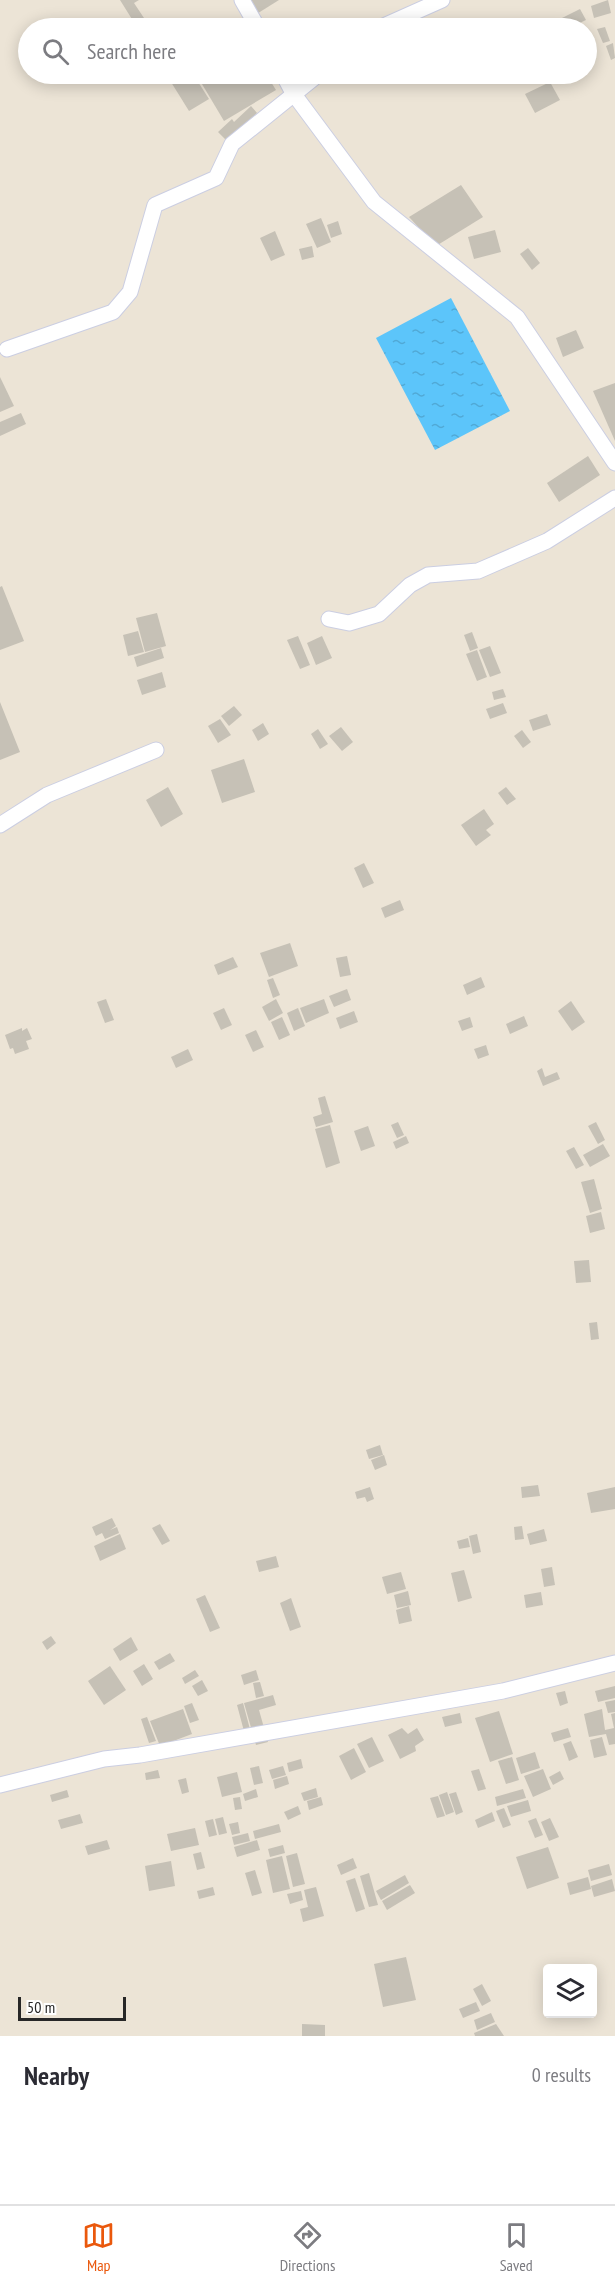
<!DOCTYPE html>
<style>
:root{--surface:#fff;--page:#f7f7f7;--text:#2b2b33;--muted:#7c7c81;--line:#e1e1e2;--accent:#ea580c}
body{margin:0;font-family:"PT Sans Narrow",sans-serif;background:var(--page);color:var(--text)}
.controls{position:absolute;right:18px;bottom:18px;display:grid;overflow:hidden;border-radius:6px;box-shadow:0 3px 15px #0003}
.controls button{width:54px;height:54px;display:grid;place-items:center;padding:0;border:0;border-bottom:2px solid var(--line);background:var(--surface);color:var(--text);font:30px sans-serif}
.scale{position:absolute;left:18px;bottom:15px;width:108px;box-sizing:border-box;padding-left:6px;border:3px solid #272727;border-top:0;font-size:16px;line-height:21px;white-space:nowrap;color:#272727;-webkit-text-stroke:4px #fff;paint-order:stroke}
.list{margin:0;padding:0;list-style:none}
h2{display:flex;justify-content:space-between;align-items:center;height:78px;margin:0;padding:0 24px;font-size:26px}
h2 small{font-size:20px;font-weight:400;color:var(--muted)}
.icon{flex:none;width:33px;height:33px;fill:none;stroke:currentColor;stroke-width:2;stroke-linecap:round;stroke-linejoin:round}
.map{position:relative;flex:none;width:615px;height:2036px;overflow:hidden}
.search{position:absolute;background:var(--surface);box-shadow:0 3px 15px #0003;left:18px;right:18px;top:18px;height:66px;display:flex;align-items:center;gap:15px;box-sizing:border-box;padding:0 21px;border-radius:33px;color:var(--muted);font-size:22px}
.sheet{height:168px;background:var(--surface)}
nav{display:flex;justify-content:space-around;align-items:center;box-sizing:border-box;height:84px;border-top:2px solid var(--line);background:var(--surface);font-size:16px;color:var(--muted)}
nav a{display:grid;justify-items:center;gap:3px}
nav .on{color:var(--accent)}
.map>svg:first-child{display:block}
</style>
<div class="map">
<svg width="615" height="2036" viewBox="0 0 615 2036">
<defs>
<pattern id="water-ripples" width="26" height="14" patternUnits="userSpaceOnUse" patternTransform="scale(1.5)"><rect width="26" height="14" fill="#5cc5fa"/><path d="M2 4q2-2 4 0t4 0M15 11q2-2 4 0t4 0" fill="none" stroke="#50a9d6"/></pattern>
</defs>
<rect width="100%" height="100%" fill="#ece4d6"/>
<path fill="url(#water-ripples)" d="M451 298 510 411 435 450 376 338Z"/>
<g fill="#c6c1b6">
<path d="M120 0H139L134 3 144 18 135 24Z"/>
<path d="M247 0H279L255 15Z"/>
<path d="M608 0 611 13 594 18 591 6Z"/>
<path d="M580 9 586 20 569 28H550L548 25Z"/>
<path d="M605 27 610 41 603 43 597 29Z"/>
<path d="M613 43 615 58 611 60 606 46Z"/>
<path d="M166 74H193L209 99 189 111Z"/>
<path d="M196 74H266L276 90 224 121Z"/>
<path d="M550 82 560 100 535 113 525 94Z"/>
<path d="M251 106 257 113 227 141 218 132 232 119 234 122Z"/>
<path d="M461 185 483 217 436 246 409 217Z"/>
<path d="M321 218 331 242 317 248 306 224Z"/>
<path d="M338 221 342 234 331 238 327 225Z"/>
<path d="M495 230 501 252 474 259 468 237Z"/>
<path d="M275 231 285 255 271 261 260 238Z"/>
<path d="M312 246 314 257 302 260 299 249Z"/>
<path d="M528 248 540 263 532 270 520 254Z"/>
<path d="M576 330 584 348 563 357 556 338Z"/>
<path d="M0 377 14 406 0 412Z"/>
<path d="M615 383V441L593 391Z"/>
<path d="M21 413 26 424 0 436V422Z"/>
<path d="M588 456 600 475 559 502 547 483Z"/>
<path d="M2 586 24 641 0 650V587Z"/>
<path d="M157 613 166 646 145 652 136 618Z"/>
<path d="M138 631 144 652 128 656 123 635Z"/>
<path d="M472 632 478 648 470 651 464 635Z"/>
<path d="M298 636 310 665 300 669 287 640Z"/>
<path d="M322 636 332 658 316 665 307 643Z"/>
<path d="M490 646 501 673 490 677 479 650Z"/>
<path d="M161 648 164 658 137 667 134 657Z"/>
<path d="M477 650 487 677 477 681 466 654Z"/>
<path d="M162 672 166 687 142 695 137 680Z"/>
<path d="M503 689 506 697 494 700 492 692Z"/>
<path d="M0 702 20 752 0 760Z"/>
<path d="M503 703 507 713 490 719 486 709Z"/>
<path d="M234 706 242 715 229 726 221 716Z"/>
<path d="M547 714 551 725 533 731 529 720Z"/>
<path d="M220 719 231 735 218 743 208 726Z"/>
<path d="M263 723 269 734 258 741 252 730Z"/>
<path d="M341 727 353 742 342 751 329 736Z"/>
<path d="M318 729 328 744 320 749 311 734Z"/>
<path d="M522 730 531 742 523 748 514 736Z"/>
<path d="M244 759 255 792 222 803 211 770Z"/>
<path d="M168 787 183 814 161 827 146 800Z"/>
<path d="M506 787 516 799 507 805 498 793Z"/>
<path d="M484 809 494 824 486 830 491 835 476 846 461 825Z"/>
<path d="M364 863 374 883 363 888 354 868Z"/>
<path d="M400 900 404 910 385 918 381 908Z"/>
<path d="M290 943 298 966 269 977 260 953Z"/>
<path d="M347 956 351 975 340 977 336 958Z"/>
<path d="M233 957 238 967 218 975 214 965Z"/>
<path d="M481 977 485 987 467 995 463 985Z"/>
<path d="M273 978 280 995 273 998 267 980Z"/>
<path d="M347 989 351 1000 334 1007 329 996Z"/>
<path d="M106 999 114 1020 105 1023 97 1002Z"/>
<path d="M276 999 283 1013 269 1021 262 1007Z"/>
<path d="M324 999 329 1013 306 1023 300 1008Z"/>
<path d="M571 1001 585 1022 572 1031 558 1011Z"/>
<path d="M224 1008 232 1025 221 1030 213 1013Z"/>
<path d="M298 1008 305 1026 294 1031 287 1013Z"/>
<path d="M354 1011 358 1022 340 1029 336 1018Z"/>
<path d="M524 1016 528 1026 510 1034 506 1024Z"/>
<path d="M282 1017 290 1035 279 1040 271 1022Z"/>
<path d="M470 1017 473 1027 462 1031 458 1021Z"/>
<path d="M22 1028V1031L27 1028 32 1039 26 1041 29 1049 15 1054 13 1048 10 1049 5 1035Z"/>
<path d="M256 1030 264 1047 253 1052 245 1035Z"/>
<path d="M486 1045 489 1055 478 1059 474 1049Z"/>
<path d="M188 1049 193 1060 176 1068 171 1057Z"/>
<path d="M542 1068 545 1077 557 1072 560 1079 543 1086 537 1071Z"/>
<path d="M325 1096 333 1122 316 1127 313 1117 322 1114 318 1098Z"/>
<path d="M398 1122 404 1135 397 1138 391 1125Z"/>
<path d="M596 1122 605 1140 598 1144 588 1126Z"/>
<path d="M330 1125 340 1163 326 1168 315 1129Z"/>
<path d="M368 1126 375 1146 361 1151 354 1131Z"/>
<path d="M406 1136 409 1143 396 1149 393 1142Z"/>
<path d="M603 1144 610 1156 590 1167 583 1155Z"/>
<path d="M574 1147 584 1165 576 1169 566 1151Z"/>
<path d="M594 1179 602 1209 590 1213 581 1182Z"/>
<path d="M601 1212 605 1229 590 1233 586 1216Z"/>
<path d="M589 1260 591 1282 576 1283 574 1261Z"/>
<path d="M597 1322 599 1339 591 1340 589 1323Z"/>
<path d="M380 1445 383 1455 369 1459 366 1450Z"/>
<path d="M384 1455 387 1465 375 1470 371 1460Z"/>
<path d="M538 1485 540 1496 522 1498 521 1487Z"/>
<path d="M370 1487 374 1499 367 1502 365 1497 357 1499 355 1492Z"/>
<path d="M615 1487V1509L591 1513 587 1493Z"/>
<path d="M112 1518 116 1526 110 1530 117 1527 119 1533 105 1539 102 1533 96 1536 92 1527Z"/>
<path d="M160 1524 170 1541 162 1545 152 1528Z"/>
<path d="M522 1526 524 1539 515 1540 514 1527Z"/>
<path d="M544 1529 547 1541 530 1545 527 1534Z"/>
<path d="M120 1534 126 1549 100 1561 94 1546Z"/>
<path d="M477 1534 481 1552 473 1554 469 1536Z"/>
<path d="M468 1538 470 1547 459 1549 457 1541Z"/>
<path d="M276 1556 279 1567 259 1572 256 1561Z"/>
<path d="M552 1567 555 1585 544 1587 541 1569Z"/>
<path d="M464 1570 472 1598 458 1602 451 1573Z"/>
<path d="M401 1572 406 1589 387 1594 382 1577Z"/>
<path d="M408 1591 411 1605 397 1608 394 1595Z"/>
<path d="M541 1592 543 1605 526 1608 524 1595Z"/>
<path d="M205 1595 220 1628 210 1632 196 1599Z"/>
<path d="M291 1598 301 1627 290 1631 280 1603Z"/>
<path d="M409 1606 412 1621 399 1624 396 1610Z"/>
<path d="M51 1636 56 1643 47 1650 42 1642Z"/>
<path d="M131 1637 138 1650 120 1661 113 1649Z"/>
<path d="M170 1653 175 1661 159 1670 154 1662Z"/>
<path d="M144 1664 153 1679 142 1686 133 1671Z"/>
<path d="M110 1666 126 1690 104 1705 88 1681Z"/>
<path d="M195 1670 199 1676 185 1684 182 1678Z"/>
<path d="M256 1670 259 1680 244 1685 241 1675Z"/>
<path d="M202 1680 208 1691 198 1696 192 1686Z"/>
<path d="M260 1682 264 1696 256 1698 253 1683Z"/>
<path d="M615 1686V1698L598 1702 595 1691Z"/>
<path d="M565 1691 568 1703 560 1706 556 1693Z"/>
<path d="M273 1695 276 1705 259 1710 268 1742 256 1745 244 1703Z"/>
<path d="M615 1700V1712L608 1713 605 1702Z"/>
<path d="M192 1703 199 1720 190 1723 184 1706Z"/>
<path d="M243 1703 251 1733 245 1735 237 1705Z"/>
<path d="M183 1709 192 1734 160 1746 150 1721Z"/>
<path d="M602 1709 605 1730 614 1728 611 1714 615 1713V1744L609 1745 606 1734 589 1737 584 1714Z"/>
<path d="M499 1711 513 1754 490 1762 475 1718Z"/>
<path d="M460 1713 462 1723 445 1727 442 1717Z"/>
<path d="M147 1717 156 1741 149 1743 141 1719Z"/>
<path d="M402 1728 408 1734 417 1728 424 1740 415 1746 416 1751 400 1759 388 1735Z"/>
<path d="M568 1728 571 1737 554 1742 551 1733Z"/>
<path d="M372 1737 384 1761 369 1768 357 1744Z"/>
<path d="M602 1737 607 1755 594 1758 590 1740Z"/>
<path d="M571 1741 578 1757 569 1761 563 1744Z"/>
<path d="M354 1748 366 1772 351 1780 339 1756Z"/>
<path d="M535 1752 540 1768 521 1774 516 1758Z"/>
<path d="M512 1757 519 1780 506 1784 498 1761Z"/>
<path d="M301 1759 303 1768 289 1772 287 1763Z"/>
<path d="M259 1766 263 1783 254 1785 250 1768Z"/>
<path d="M283 1766 286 1775 272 1779 269 1770Z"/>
<path d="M479 1769 486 1789 478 1791 471 1771Z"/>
<path d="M543 1769 551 1789 533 1797 524 1776Z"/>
<path d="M158 1770 160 1778 146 1780 145 1773Z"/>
<path d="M560 1771 564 1779 553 1785 549 1777Z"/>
<path d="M237 1772 242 1792 222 1797 217 1777Z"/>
<path d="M287 1776 289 1784 275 1789 273 1780Z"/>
<path d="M186 1778 189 1792 182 1794 178 1780Z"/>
<path d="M316 1788 318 1797 304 1801 301 1793Z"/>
<path d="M256 1789 258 1797 245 1801 243 1794Z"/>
<path d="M523 1789 526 1798 497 1806 495 1797Z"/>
<path d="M67 1790 69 1797 52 1802 50 1795Z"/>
<path d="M447 1792 454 1812 446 1815 439 1795Z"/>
<path d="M456 1792 463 1812 456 1815 449 1794Z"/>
<path d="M438 1796 445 1816 437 1818 430 1798Z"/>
<path d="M240 1797 242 1809 235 1810 233 1798Z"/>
<path d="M321 1797 323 1805 309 1810 307 1801Z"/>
<path d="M528 1800 531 1811 511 1817 507 1806Z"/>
<path d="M298 1806 301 1814 288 1820 284 1812Z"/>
<path d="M504 1808 511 1825 503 1828 496 1811Z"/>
<path d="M492 1812 495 1821 478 1828 475 1820Z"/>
<path d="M80 1814 83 1823 61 1829 58 1820Z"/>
<path d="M223 1817 227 1833 219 1835 215 1819Z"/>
<path d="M536 1818 543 1835 535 1838 528 1821Z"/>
<path d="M550 1818 559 1837 549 1841 541 1822Z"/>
<path d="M213 1819 217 1835 209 1837 205 1821Z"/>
<path d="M238 1822 240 1833 232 1835 229 1824Z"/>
<path d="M279 1824 281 1832 255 1839 253 1831Z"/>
<path d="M195 1828 199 1845 171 1851 167 1834Z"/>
<path d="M248 1833 250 1841 234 1845 232 1837Z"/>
<path d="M107 1840 110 1849 88 1855 85 1846Z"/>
<path d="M257 1840 260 1850 237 1857 234 1847Z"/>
<path d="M283 1845 285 1853 270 1857 268 1849Z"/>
<path d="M548 1847 559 1878 527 1889 516 1857Z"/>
<path d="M201 1852 205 1868 197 1870 193 1854Z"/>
<path d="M297 1853 305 1884 293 1887 286 1856Z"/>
<path d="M282 1856 290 1889 273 1893 266 1860Z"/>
<path d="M353 1858 357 1868 341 1875 337 1865Z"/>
<path d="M171 1861 175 1886 149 1891 145 1866Z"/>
<path d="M609 1864 612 1875 591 1881 588 1870Z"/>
<path d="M255 1870 262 1893 252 1896 245 1873Z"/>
<path d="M369 1873 378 1905 369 1907 360 1876Z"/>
<path d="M405 1875 409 1883 381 1900 376 1891Z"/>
<path d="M588 1877 591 1889 570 1895 567 1883Z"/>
<path d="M355 1878 365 1909 356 1912 346 1881Z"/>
<path d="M612 1879 615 1891 594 1897 591 1886Z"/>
<path d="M410 1885 415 1893 387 1910 382 1901Z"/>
<path d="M213 1887 215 1895 199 1899 197 1891Z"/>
<path d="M316 1887 324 1916 303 1922 300 1909 308 1907 304 1890Z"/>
<path d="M301 1891 303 1900 290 1904 287 1894Z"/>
<path d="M406 1957 416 2000 383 2007 374 1964Z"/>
<path d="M482 1984 491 2001 482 2006 473 1989Z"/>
<path d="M476 2002 480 2011 463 2018 459 2009Z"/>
<path d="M491 2013 495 2022 477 2030 474 2020Z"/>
<path d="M302 2024 325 2025V2036H302Z"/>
<path d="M496 2024 504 2036H475L474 2033Z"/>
</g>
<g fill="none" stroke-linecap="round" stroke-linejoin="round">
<g stroke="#cbcee2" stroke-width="17">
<g id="street">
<path d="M242 0 258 28"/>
<path d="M379 28 442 0"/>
<path d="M283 74 293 93 374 202 517 317 615 463"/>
<path d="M7 349 113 312 130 292 155 205 216 178 232 144 319 74"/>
<path d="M329 619 349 623 379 614 410 585 428 575 478 571 547 541 615 498"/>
<path d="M0 825 47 795 156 750"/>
<path d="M0 1785 104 1759 140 1755 503 1691 615 1663"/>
</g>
</g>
<use href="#street" stroke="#fff" stroke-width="15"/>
</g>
</svg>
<div class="controls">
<button><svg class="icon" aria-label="layers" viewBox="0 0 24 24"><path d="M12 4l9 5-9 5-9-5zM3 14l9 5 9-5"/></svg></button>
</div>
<div class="scale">50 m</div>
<div class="search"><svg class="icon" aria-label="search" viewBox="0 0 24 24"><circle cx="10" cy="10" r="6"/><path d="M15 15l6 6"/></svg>Search here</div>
</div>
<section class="sheet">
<h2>Nearby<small>0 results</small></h2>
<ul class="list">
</ul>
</section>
<nav>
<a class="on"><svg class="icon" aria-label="map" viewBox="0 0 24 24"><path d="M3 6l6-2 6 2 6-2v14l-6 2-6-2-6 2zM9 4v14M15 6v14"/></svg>Map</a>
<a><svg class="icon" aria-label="directions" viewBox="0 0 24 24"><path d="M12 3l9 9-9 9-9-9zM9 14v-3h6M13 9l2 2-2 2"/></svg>Directions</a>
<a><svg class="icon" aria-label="saved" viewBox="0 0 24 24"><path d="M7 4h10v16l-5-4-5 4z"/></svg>Saved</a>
</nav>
